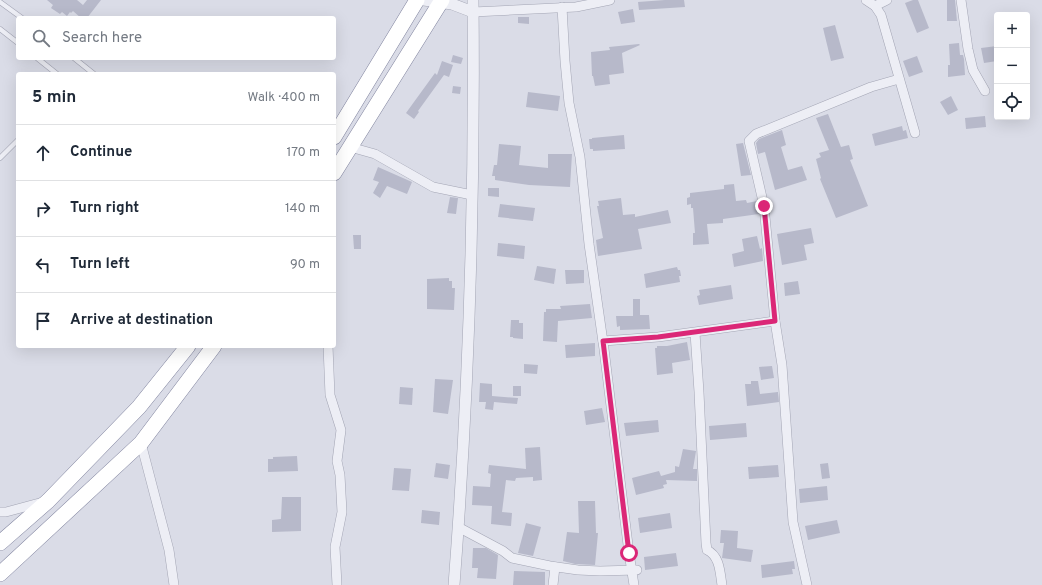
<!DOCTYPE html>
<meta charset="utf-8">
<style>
:root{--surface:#fff;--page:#f6f6f7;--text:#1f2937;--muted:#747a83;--line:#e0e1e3}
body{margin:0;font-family:Overpass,sans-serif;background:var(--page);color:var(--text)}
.controls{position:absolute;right:12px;top:12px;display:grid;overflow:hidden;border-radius:4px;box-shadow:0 4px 16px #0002}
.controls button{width:36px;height:36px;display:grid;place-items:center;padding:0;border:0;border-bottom:1px solid var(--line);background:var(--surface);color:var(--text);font:20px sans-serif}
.stop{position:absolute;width:12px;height:12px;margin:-9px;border:3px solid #db2777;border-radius:50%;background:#fff}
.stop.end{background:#db2777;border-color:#fff;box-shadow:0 1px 4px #0008}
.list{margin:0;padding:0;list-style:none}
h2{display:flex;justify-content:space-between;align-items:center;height:52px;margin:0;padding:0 16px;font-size:17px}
h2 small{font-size:13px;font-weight:400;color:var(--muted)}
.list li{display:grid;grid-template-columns:26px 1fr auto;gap:12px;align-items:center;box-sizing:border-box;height:56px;padding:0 16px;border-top:1px solid var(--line)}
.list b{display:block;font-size:15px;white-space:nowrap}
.list em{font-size:13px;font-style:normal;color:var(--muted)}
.icon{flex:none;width:22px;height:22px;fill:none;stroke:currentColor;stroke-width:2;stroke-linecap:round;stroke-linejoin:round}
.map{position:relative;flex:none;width:1042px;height:585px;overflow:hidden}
.search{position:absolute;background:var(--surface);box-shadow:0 4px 16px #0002;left:16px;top:16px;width:320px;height:44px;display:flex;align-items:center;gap:10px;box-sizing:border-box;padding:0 14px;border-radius:4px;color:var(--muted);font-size:15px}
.panel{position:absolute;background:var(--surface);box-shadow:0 4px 16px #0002;left:16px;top:72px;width:320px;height:276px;border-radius:4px}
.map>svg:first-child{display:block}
</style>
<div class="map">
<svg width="1042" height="585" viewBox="0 0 1042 585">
<rect width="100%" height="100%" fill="#dadce7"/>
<g fill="#b7b9ca">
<path d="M47 0H77L83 5 87 0H101L87 18H81L73 11 71 13 70 12 67 16 62 12 60 14 51 8 53 5Z"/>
<path d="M665 0H684L685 7 639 10 638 2Z"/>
<path d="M913 0H918L929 28 917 33 905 3Z"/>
<path d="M947 0H955L957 21H947Z"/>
<path d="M633 9 635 22 621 24 618 12Z"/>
<path d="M518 17H529V24L518 23Z"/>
<path d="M835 25 844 58 831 61 823 28Z"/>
<path d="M959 43 960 55H963L964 59 965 75 948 77V65H950L949 44Z"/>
<path d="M639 44 640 45 622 53 624 73 609 75 610 84 595 86 593 76H592L591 52 610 50 609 47Z"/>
<path d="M997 46V61L984 63 981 48Z"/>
<path d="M453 55 463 58 461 64 451 62Z"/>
<path d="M917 56 923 72 909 77 903 61Z"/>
<path d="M442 61 453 65 449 77 444 75 418 111 419 112 414 119 406 113 435 73 437 75Z"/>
<path d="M453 86 461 87 460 94 452 93Z"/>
<path d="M528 92 560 96 558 111 526 107Z"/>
<path d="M951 96 958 110 948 115 940 102Z"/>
<path d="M828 114 841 147 849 145 853 159 850 160 868 206 836 218 820 179 821 178 816 159 821 157 819 153 829 150 816 118Z"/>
<path d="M985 116 986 127 966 129 965 118Z"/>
<path d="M902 126 903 131 906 130 908 138 875 146 872 134Z"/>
<path d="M782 130 786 145 781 147 788 170 802 166 807 180 775 190 765 152 758 154 756 143 759 139Z"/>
<path d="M624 135 625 149 593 151V149H590L589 139H592V138Z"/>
<path d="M743 143 751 175 741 176 736 144Z"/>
<path d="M499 144 521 146 519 165 548 168V154H572L570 187 529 185 495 180V176H492L494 165H497Z"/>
<path d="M378 167 412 182 407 194 387 186 380 198 373 193 379 182 373 180Z"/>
<path d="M734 184 736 201 746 200 747 203 757 201 759 214 723 219V223L707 224 709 244 693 245V233H695L693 208H691V204L687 205V198L690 197V193L724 189V185Z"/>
<path d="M488 188H499V197L488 196Z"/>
<path d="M450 197 458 198 456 214 447 213Z"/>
<path d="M621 198 623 215 635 214V217L668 210 671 223 638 229 642 249 598 256 596 240 603 238 597 206H599L598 201Z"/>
<path d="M500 204 535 208 533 221 498 217Z"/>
<path d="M811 228 814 243 804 245 807 260 782 265 777 234Z"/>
<path d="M353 235H361V249H354Z"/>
<path d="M757 236 760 249 762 248 763 261 734 267 732 254 744 251 742 239Z"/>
<path d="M498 243 525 246 524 259 497 256Z"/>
<path d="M537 266 556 269 554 284 534 280Z"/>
<path d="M677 267 678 270H680L681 276H679L680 282 646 288 644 274Z"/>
<path d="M565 270H584V283L566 284Z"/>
<path d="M449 278V281H452V288H455L454 310 427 309V279Z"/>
<path d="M798 281 800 294 785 296 784 283Z"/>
<path d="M731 285 733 299 699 305 697 296 700 295 699 290Z"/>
<path d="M633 299H640V315H649L650 329 620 330V326L617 327 616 316H633Z"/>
<path d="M590 304 592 318 558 321 557 342 543 341 544 312H546V309H561L560 306Z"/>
<path d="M511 320H519V323H523V339L513 338V337H510Z"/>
<path d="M687 342 690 360 672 363 673 373 657 375 655 348H657V346H667Z"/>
<path d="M595 343V356L566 358 565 345Z"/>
<path d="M524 364 538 365 537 374 524 373Z"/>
<path d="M772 366 774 378 761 380 759 367Z"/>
<path d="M435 379 453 380 448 414 433 412Z"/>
<path d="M751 381H758L760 394 778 392 779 402 747 406 745 384H751Z"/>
<path d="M480 383 492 384V396L518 398 517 404 494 402 493 410 485 409 486 402H479Z"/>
<rect x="513" y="386" width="8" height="10"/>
<path d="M400 387 413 388 412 405 399 404Z"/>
<path d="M602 408 605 422 586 425 584 411Z"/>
<path d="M658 420 659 432 626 436 624 423Z"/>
<path d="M746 423 747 437 710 440 709 426Z"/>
<path d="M540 447 542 480 533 481V477L516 478 515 481 506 480 502 512 512 513 511 526 491 524 492 506 472 505 473 486 490 487 491 474 488 473 489 465 526 469 525 448Z"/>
<path d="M683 449 696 451 693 469H697V481L666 480 667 484 663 485 664 488 636 495 632 478 659 471 661 476 675 472V466L679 467Z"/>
<path d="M297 456 298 471 268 472V459H273V457Z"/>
<path d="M436 463 450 465 448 479 434 477Z"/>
<path d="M828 463 830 478 822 479 820 464Z"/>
<path d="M778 465 779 477 749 479 748 467Z"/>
<path d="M394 468 411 469 409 491 392 490Z"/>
<path d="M827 486 828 500 800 503 799 489Z"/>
<path d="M282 497H301V531L272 532V520L281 519Z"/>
<path d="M578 501H595L596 533H598L595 565 575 564 563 561 567 532 579 533Z"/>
<path d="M422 510 440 512 439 525 421 523Z"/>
<path d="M670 513 672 528 640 533 638 518Z"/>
<path d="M837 520 840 533 808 540 805 526Z"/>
<path d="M526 523 541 527 533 556 518 553Z"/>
<path d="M721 530 738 531 737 548 753 550 751 562 722 558 724 543H720Z"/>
<path d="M473 548H486L498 555 496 579 477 578 478 568H472Z"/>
<path d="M676 553 678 566 645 570 644 557Z"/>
<path d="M794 561 795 569H792L793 574 762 578 761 565Z"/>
<path d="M514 571 545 572V585H513Z"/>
</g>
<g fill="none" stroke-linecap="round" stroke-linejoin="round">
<g stroke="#a3a5b4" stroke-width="5.5">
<g id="service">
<path d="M0 2 22 18"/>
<path d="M0 29 18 43"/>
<path d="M37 58 57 74"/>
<path d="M74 58 94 74"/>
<path d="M0 158 18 140"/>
</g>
</g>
<g stroke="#a3a5b4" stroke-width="10">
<g id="minor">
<path d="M866 0 875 6 881 15 915 133"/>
<path d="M961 0 968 49 973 70 985 91"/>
<path d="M875 6 887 0"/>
<path d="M562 7 565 61 569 103 580 157 589 244 604 349 629 553 634 585"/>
<path d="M473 12 576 7 610 0"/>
<path d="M350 147 375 154 433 187 472 195"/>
<path d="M695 333 699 392 706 543 707 550C720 556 720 573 722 585"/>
<path d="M603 341 658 337 775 321"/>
<path d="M328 346 330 395 341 430 337 461 340 475 342 512 335 547 337 585"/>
<path d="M141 443 169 550 174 585"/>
<path d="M0 512H6L43 502"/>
<path d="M458 527 503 551 512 558 550 566 578 570 600 571 637 570"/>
<path d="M553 585 555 567"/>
<path d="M807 585 793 522 782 365 775 321 764 206 749 141 756 134 871 87 899 79"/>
</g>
</g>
<g stroke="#a3a5b4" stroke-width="12">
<g id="tertiary">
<path d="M424 0 452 4 473 12"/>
<path d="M454 585C469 390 475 195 473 0"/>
</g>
</g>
<g stroke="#81849f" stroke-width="16">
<g id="trunk">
<path d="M334 137 417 0"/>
<path d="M334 173 442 0"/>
<path d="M0 543 48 501 139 407 188 346"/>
<path d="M0 574 141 443 214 346"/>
</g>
</g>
<use href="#service" stroke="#edeef5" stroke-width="4.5"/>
<use href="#minor" stroke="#edeef5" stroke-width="9"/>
<use href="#tertiary" stroke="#edeef5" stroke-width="11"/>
<use href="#trunk" stroke="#fff" stroke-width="15"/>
</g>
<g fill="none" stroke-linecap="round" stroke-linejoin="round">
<path stroke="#db2777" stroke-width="5" d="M629 553 603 341 658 337 775 321 764 206"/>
</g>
</svg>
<div class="controls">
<button>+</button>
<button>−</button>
<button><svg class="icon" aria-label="locate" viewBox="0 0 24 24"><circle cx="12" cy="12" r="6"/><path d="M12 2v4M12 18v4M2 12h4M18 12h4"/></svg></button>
</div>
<div class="stop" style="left:629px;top:553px"></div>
<div class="stop end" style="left:764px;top:206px"></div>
<div class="search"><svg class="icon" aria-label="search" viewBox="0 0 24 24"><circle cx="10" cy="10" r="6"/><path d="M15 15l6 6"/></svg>Search here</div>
<section class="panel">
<h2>5 min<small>Walk · 400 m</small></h2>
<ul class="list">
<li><svg class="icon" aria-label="ahead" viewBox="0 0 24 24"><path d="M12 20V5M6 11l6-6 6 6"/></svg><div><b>Continue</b></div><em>170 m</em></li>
<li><svg class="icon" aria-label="right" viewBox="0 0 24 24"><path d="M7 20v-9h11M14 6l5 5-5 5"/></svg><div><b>Turn right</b></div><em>140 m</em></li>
<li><svg class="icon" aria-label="left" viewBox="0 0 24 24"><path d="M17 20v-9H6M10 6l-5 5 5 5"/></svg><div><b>Turn left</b></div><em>90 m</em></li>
<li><svg class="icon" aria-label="arrive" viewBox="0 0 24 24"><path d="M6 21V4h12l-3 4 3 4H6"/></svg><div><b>Arrive at destination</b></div></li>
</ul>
</section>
</div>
